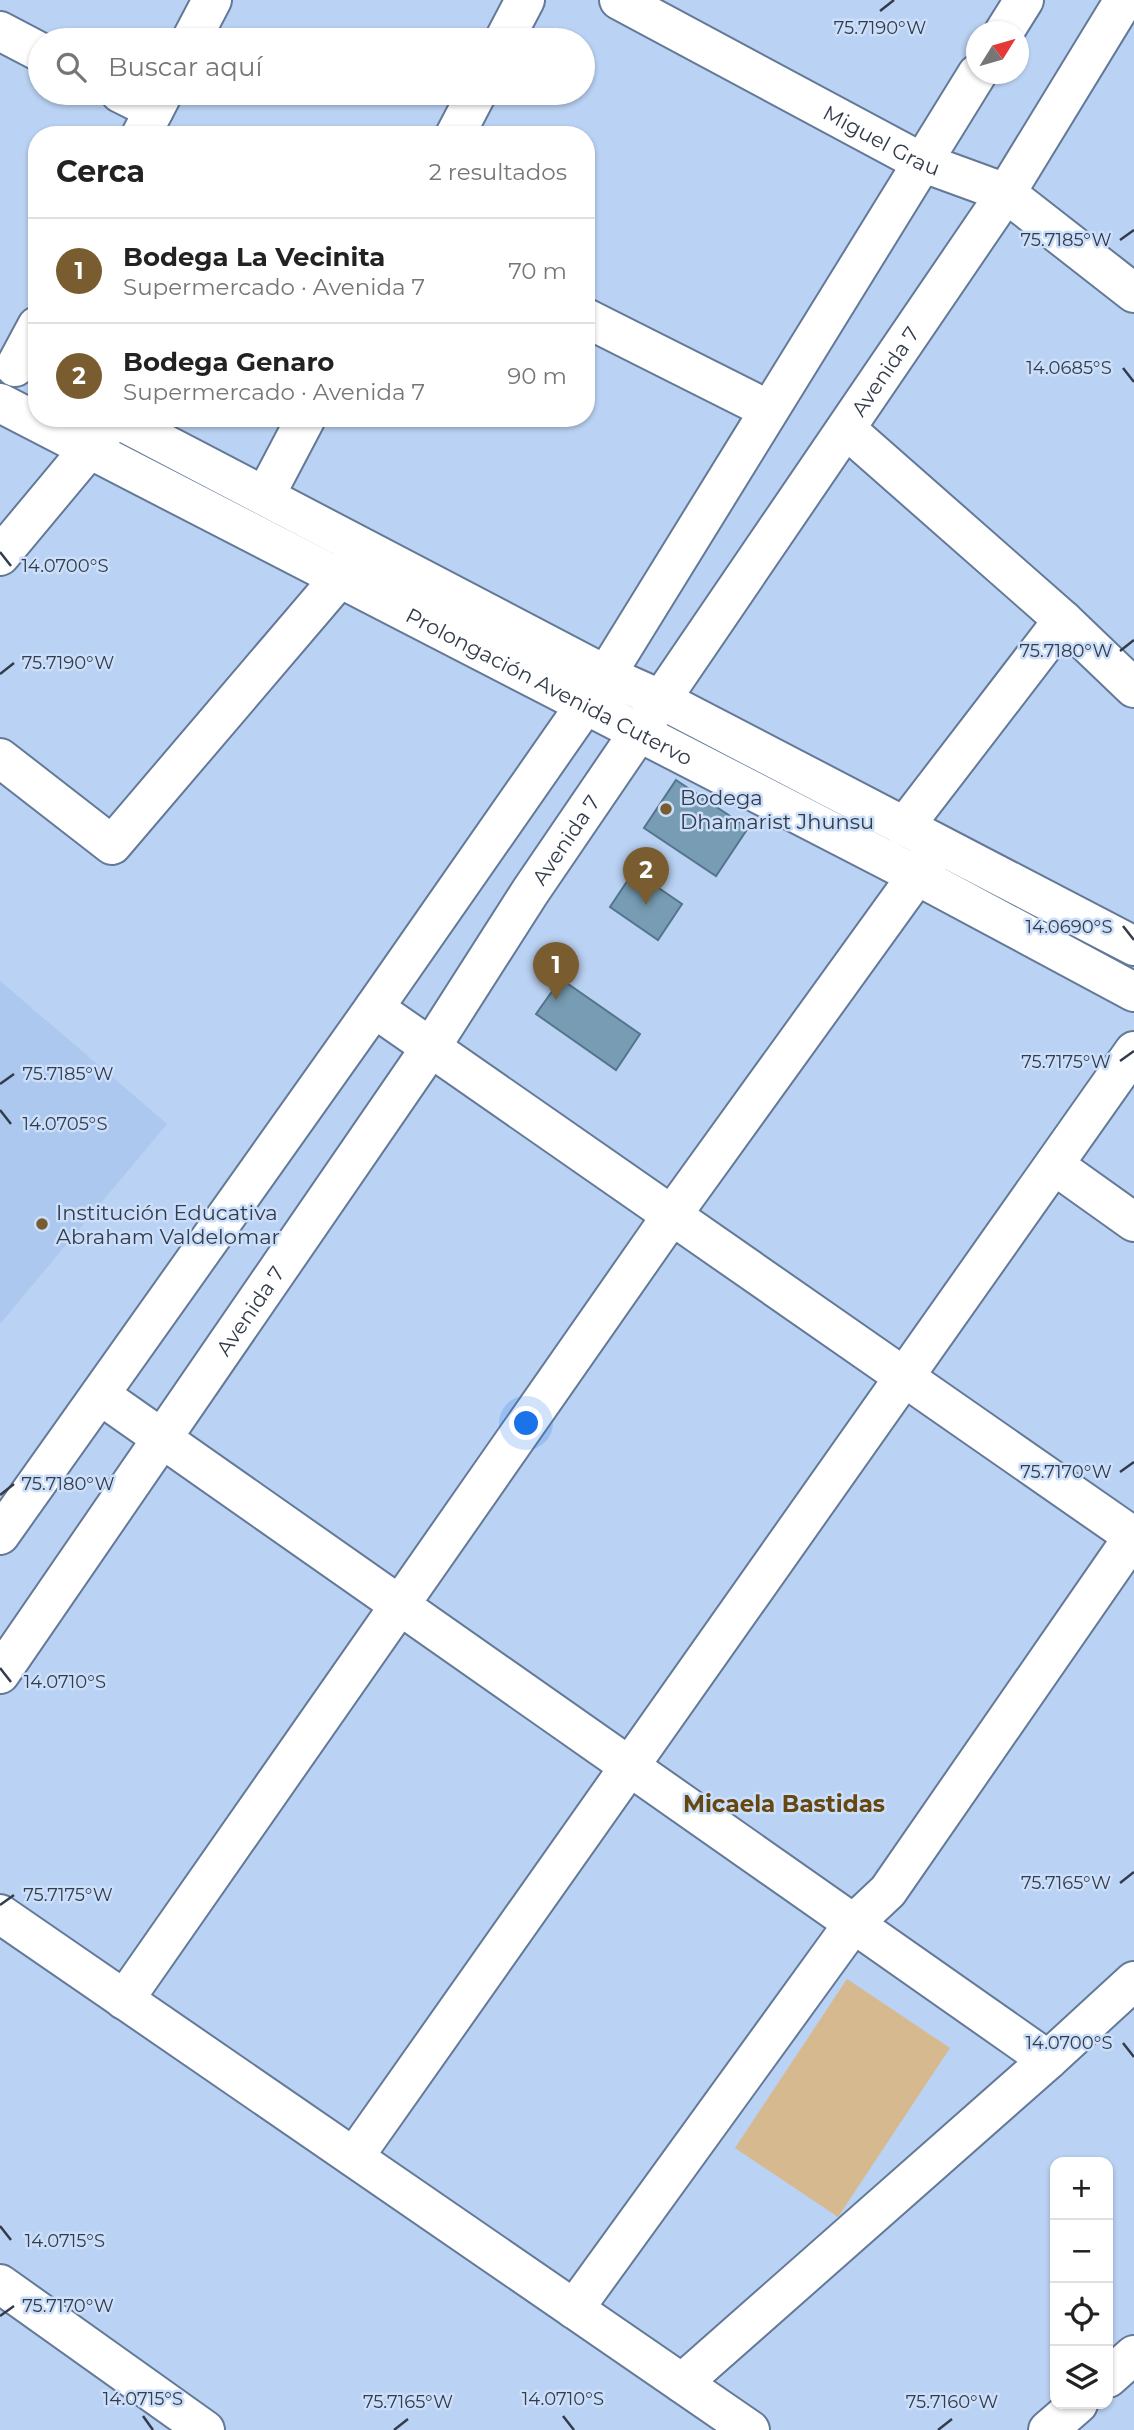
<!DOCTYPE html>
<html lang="es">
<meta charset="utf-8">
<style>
:root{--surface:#fff;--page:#f2f2f2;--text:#222;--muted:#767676;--line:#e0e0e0;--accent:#795d30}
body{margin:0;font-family:Montserrat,sans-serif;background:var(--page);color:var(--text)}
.controls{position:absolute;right:21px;bottom:21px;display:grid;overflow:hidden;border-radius:14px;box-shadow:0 2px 5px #0004}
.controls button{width:63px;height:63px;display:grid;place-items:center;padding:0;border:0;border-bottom:2px solid var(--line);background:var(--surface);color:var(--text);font:35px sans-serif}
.compass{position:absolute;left:966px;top:21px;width:63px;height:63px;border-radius:50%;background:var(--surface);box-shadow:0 2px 5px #0004;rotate:53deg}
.you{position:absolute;left:527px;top:1424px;width:24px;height:24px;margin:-18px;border:5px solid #fff;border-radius:50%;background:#1a73e8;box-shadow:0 0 0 10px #1a73e833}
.badge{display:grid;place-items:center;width:46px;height:46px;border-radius:50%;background:var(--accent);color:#fff;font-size:23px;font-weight:700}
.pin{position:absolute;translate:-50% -58px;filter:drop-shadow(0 2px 4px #0008)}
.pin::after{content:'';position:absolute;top:37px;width:24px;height:21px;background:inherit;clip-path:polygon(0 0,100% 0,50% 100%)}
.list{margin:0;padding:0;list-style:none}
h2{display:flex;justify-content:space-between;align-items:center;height:91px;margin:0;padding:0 28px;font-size:30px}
h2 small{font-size:23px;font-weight:400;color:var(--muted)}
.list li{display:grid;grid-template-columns:46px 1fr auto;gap:21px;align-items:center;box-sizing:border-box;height:105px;padding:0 28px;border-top:2px solid var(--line)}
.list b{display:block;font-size:26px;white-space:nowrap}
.list p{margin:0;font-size:23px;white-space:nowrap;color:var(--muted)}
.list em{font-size:23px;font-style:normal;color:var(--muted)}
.icon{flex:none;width:38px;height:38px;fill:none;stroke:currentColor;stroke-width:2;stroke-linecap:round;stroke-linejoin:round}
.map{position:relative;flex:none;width:1134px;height:2430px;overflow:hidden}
.search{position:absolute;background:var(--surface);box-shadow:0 2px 5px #0004;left:28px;top:28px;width:567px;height:77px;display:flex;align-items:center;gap:18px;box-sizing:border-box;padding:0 24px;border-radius:38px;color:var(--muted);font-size:26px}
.panel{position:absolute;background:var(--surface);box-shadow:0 2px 5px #0004;left:28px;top:126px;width:567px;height:301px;border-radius:28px}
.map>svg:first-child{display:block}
</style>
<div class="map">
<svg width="1134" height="2430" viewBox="0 0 1134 2430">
<rect width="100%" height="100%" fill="#bad2f3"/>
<path fill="#acc8ef" d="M0 981 167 1124 0 1324Z"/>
<path fill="#d6b98e" d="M847 1979 950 2048 838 2217 735 2148Z"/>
<g fill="#779cb3" stroke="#53768c" stroke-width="2">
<path d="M676 780 748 828 716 876 644 828Z"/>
<path d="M634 871 682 904 658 940 610 907Z"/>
<path d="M561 979 640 1034 616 1070 536 1014Z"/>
</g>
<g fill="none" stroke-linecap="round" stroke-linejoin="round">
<g stroke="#647997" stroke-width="42">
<g id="minor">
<path id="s1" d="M619 0 921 162 1006 193 1134 293"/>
<path d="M0 31 40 52"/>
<path d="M1004 32 1024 0"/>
<path d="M191 40 212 0"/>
<path d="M504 40 525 0"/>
<path d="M120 93 154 110"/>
<path d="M141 135 163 93"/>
<path d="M455 135 477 93"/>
<path d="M586 318 769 410"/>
<path d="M15 367 37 326"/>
<path id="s2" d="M0 403 916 875 1134 992"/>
<path d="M846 429 1063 620 1134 688"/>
<path d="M265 496 306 418"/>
<path d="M0 556 115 418 606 675 660 699 1134 946"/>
<path d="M0 758 112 845 355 560"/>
<path d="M904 827 1063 620"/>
<path d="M374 1008 1134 1537"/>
<path d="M1054 1165 1134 1222"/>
<path d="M100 1395 1048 2060"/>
<path d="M0 1535 374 1008 606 675 977 74"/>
<path id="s3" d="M0 1674 431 1047 530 892 1006 193 1124 0"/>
<path d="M0 1914 750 2430"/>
<path d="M124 2000 672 1215 939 845"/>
<path d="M354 2157 1134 1051"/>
<path d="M0 2284 205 2430"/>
<path d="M574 2309 853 1924 888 1891 1133 1537"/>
<path d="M1108 2378 1134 2355"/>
<path d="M682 2383 1048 2060 1134 1981"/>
<path d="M1048 2430 1078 2404"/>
</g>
</g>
<use href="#minor" stroke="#fff" stroke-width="38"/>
</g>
<path fill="none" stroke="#333c4a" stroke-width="2.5" d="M880 11 894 0M1120 240 1134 230M1123 368 1134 382M0 552 11 566M1120 651 1134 640M0 674 14 663M1123 926 1134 940M1120 1061 1134 1051M0 1084 14 1074M0 1110 11 1124M1120 1472 1134 1462M0 1495 14 1484M0 1668 11 1682M1120 1883 1134 1872M0 1905 14 1895M1123 2043 1134 2057M0 2226 11 2240M0 2316 14 2306M143 2416 153 2430M563 2416 574 2430M394 2430 408 2419M938 2430 952 2419"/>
<g fill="#795d30" stroke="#ccdffa" stroke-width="2.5">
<circle cx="666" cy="809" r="7"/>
<circle cx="42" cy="1224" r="7"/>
</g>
<g text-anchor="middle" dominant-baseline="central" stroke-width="5" stroke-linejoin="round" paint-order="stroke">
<g font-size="21" fill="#333c4a" stroke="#ccdffa">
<text stroke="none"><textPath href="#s1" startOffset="298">Miguel Grau</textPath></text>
<text stroke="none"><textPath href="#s3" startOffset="1575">Avenida 7</textPath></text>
<text stroke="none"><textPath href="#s2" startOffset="618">Prolongación Avenida Cutervo</textPath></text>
<text stroke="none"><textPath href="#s3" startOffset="1008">Avenida 7</textPath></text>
<text stroke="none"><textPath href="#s3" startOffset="441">Avenida 7</textPath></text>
</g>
<g font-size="21" fill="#333c4a" stroke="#ccdffa" text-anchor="start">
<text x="680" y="797">Bodega<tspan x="680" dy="24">Dhamarist Jhunsu</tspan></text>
<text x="56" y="1212">Institución Educativa<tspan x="56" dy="24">Abraham Valdelomar</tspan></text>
</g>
<g font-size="23" font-weight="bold" fill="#66470f" stroke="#ccdffa">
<text x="784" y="1804">Micaela Bastidas</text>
</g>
</g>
<g font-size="18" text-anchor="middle" fill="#333c4a" stroke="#ccdffa" stroke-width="5" stroke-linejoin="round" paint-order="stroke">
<text x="880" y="34">75.7190°W</text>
<text x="1066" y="246">75.7185°W</text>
<text x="1069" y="374">14.0685°S</text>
<text x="65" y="572">14.0700°S</text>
<text x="1066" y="657">75.7180°W</text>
<text x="68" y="669">75.7190°W</text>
<text x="1069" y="933">14.0690°S</text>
<text x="1066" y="1068">75.7175°W</text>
<text x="68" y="1080">75.7185°W</text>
<text x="65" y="1130">14.0705°S</text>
<text x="1066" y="1478">75.7170°W</text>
<text x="68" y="1490">75.7180°W</text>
<text x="65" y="1688">14.0710°S</text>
<text x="1066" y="1889">75.7165°W</text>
<text x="68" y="1901">75.7175°W</text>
<text x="1069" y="2049">14.0700°S</text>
<text x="65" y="2247">14.0715°S</text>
<text x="68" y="2312">75.7170°W</text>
<text x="143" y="2405">14.0715°S</text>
<text x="563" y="2405">14.0710°S</text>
<text x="408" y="2408">75.7165°W</text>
<text x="952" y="2408">75.7160°W</text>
</g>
</svg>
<div class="controls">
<button>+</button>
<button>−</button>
<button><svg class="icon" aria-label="locate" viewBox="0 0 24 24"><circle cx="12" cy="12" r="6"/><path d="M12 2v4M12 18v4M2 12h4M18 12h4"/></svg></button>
<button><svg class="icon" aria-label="layers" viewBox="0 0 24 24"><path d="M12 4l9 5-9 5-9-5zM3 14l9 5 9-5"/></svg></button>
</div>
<svg class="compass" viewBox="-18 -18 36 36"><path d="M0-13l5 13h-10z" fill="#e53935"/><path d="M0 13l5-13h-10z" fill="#767676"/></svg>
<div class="you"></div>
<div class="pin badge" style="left:556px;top:1000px">1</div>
<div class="pin badge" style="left:646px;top:905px">2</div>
<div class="search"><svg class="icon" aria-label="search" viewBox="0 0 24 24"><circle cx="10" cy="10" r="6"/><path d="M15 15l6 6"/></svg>Buscar aquí</div>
<section class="panel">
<h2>Cerca<small>2 resultados</small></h2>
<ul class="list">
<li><span class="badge">1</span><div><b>Bodega La Vecinita</b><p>Supermercado · Avenida 7</p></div><em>70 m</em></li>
<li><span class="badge">2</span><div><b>Bodega Genaro</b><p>Supermercado · Avenida 7</p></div><em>90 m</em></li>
</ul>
</section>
</div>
